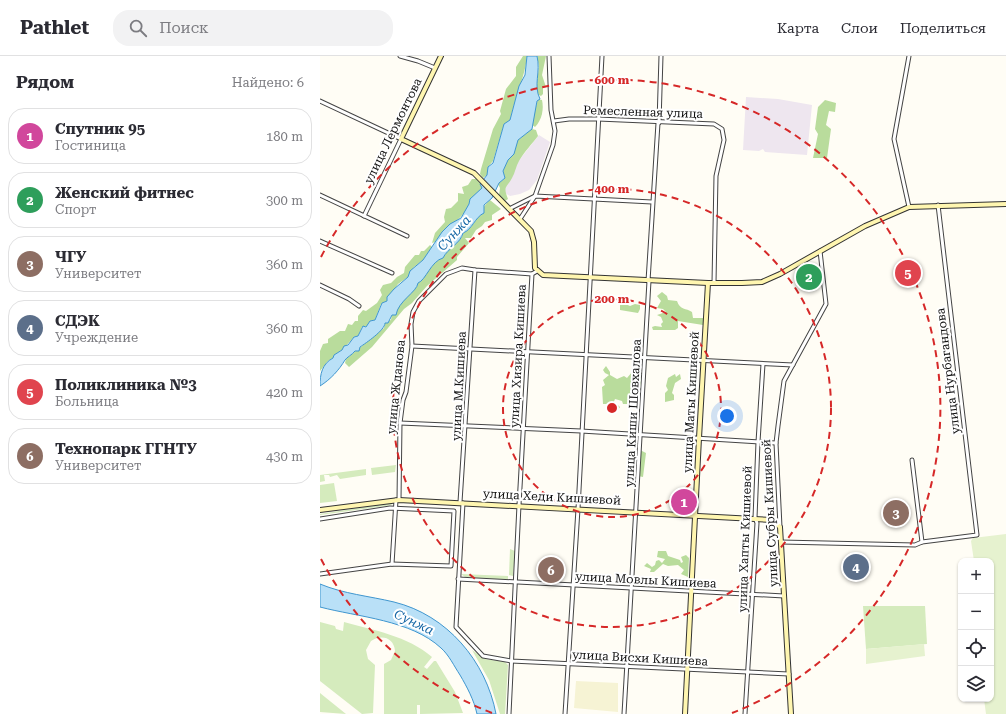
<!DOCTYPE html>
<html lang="ru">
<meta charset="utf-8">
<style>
:root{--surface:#fff;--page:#f2f2f3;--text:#2b2b33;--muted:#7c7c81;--line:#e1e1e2;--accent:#c4262e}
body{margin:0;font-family:"Roboto Serif",serif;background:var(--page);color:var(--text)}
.controls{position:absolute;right:12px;bottom:12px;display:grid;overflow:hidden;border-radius:8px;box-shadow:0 1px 3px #0004}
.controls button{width:36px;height:36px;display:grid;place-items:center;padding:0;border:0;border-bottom:1px solid var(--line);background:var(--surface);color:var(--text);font:20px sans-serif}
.you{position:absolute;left:407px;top:360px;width:14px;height:14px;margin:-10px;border:3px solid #fff;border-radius:50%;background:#1a73e8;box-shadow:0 0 0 6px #1a73e833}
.badge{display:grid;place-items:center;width:26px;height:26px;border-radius:50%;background:var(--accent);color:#fff;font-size:13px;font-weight:700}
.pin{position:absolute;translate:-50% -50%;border:2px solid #fff;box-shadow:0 1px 4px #0006}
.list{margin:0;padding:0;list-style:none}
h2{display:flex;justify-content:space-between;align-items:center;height:52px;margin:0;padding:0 16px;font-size:17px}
h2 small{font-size:13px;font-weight:400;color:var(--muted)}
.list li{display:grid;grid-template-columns:26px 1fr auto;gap:12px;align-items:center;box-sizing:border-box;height:56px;margin:0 8px 8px;padding:0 8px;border:1px solid var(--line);border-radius:16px}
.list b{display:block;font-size:15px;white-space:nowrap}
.list p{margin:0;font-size:13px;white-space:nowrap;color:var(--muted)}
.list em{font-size:13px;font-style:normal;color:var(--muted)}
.icon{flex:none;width:22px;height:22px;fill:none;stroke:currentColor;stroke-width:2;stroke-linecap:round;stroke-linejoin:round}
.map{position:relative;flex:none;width:686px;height:658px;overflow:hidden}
header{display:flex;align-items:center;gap:24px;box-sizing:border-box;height:56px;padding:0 20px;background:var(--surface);border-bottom:1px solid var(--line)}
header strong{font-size:19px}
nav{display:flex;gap:22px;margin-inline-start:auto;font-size:14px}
.search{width:280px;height:36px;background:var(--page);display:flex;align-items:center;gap:10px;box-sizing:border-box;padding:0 14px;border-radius:16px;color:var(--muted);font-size:15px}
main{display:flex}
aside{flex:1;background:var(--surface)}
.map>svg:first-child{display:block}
</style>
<header>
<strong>Pathlet</strong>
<div class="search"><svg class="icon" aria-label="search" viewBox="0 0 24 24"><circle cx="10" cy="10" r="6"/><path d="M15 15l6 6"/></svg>Поиск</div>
<nav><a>Карта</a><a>Слои</a><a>Поделиться</a></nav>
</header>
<main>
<aside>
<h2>Рядом<small>Найдено: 6</small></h2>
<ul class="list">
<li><span class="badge" style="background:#d1479c">1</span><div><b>Спутник 95</b><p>Гостиница</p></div><em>180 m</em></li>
<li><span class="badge" style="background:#2e9e5b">2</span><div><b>Женский фитнес</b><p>Спорт</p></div><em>300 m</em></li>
<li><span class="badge" style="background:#8d6e63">3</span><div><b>ЧГУ</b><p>Университет</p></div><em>360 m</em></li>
<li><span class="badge" style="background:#5c6f8a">4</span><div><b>СДЭК</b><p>Учреждение</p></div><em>360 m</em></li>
<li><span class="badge" style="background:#e0444e">5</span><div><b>Поликлиника №3</b><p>Больница</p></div><em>420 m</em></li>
<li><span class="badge" style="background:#8d6e63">6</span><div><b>Технопарк ГГНТУ</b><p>Университет</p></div><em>430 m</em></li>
</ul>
</aside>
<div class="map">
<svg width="686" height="658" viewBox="0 0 686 658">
<rect width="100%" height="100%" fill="#fffdf5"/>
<g fill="#eee6ef">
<path d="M426 41 458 43 492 49 487 99 445 96 443 93 439 95 423 94Z"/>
<path d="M219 79 230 86 217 124 209 134 200 138 190 140 183 136 184 131 196 108Z"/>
</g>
<path fill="#f6f3d4" d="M256 625 298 627V656L254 652Z"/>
<g fill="#d5ebbd">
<path d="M76 409 75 416 52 419 51 412Z"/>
<path d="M46 413V419L20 423 17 419 10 421 9 419H4L5 425 0 426V419Z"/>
<path d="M14 427 17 445 0 447V429Z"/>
<path d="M70 447 72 449 0 459V458Z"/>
<path d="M190 493 195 495 193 520 189 519Z"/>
<path d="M141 518 188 520V524L145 521Z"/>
<path d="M543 550H605L607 588 546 593Z"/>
<path d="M0 566 15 570 16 573 23 575 24 566C53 574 88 580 112 601L104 611 107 613 114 605H116L135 636 143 657 100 658V649H97V658H64V608L71 604 75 595C74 582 62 578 51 585L46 594 48 603 55 609 53 657 42 658 0 625Z"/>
<path d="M152 594 165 603 185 606 188 609 185 658H180L169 624Z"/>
<path d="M0 637 26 658 0 656Z"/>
</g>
<g fill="#b9dc9c">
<path d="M203 0H207C205 22 194 42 190 65L184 68 173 105 168 111 167 119 163 122 160 118 161 113 173 73 181 58 180 55 186 33 196 20V11Z"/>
<path d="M217 0H226L222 19 226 31 223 32V38L221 40 217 38 216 35 219 10Z"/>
<path d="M218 43 222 44C224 53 222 64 215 71L211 68Z"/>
<path d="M505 44 516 47 515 56 509 55 506 69 511 73 507 102H493L498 78 495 73 498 51Z"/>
<path d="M212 73 216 74 218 80C212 88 204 96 199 105 196 110 195 117 192 122 186 133 183 130 188 143L185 145 179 139 180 132 178 128 185 122 183 115 187 105 194 95 198 84Z"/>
<path d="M152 123H156L162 129V132L150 144C148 161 125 171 115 186L112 187 115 177 125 166 124 161 126 153 131 152 138 145V137L144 138 142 131 148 129Z"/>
<path d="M170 144 181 153 172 159V164L165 166 162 170 156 174 151 182H145L149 187 137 201V204L107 230 92 247 84 253 52 291 29 311 25 307 26 303 64 272 65 266 71 264 72 258 86 240 95 233 98 227 111 211 142 181 143 177C156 171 160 152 170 144Z"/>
<path d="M110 189 112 191 103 204 94 211 88 221 78 228 67 245 61 248 55 264 50 265 47 270 42 271 38 280H35L22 294 13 300V302L8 305 0 315V295L3 288 8 287V283L20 275H25L28 268 32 269 35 265H38V260L43 254 46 255 57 247 62 239 60 234 63 229 71 227 77 221 84 217 85 211 95 199H99L101 195H104Z"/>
<path d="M342 236 347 240 348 244 357 245C360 254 366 252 372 256L373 262H383V269L358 265V272L355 274H333L332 271 335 270 342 271 341 268 343 266 341 261 337 259 346 256 343 253 337 252 341 245 337 240Z"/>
<path d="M303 247 310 250 315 248 320 249V253L318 257 300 254V249Z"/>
<path d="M286 310 290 316V319L297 323 304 320 307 322 312 316 315 319 321 316 323 326 320 330V338L316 339V343L312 344 307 348H303L302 345 295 343 293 348H297L300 351 295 358 290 355 292 351 290 348H283L282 331 285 329 283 324 289 319 285 317 283 314Z"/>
<path d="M355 318 356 321 360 318 361 323 355 327 352 337 354 339V344L345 346V337L348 334 346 330 348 322Z"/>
<path d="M322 395 326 397 323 421 318 420 320 396Z"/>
<path d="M338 495H346L348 500 360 504 361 507 363 506 361 501 366 499 369 502 368 521 361 518 364 514 358 509 348 510 343 508 334 516H330L331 513 324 510 327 507 332 511 335 509 336 505 339 504 342 507 345 503 337 501Z"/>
</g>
<g fill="#e6f2cf">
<path d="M686 478V658H666L664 643H671V505H654L651 485 653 482Z"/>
<path d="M604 588 605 600 546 608V593Z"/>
</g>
<g fill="#b9e0f7" stroke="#3f96cf">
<path d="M207 0H217C221 16 213 29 220 43L217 45 212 73 198 84 194 98 188 104 183 115 185 122 179 127 172 142 164 149V157C155 161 152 174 143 177 141 187 127 193 123 202 111 205 106 224 98 227 97 236 78 245 76 259H72L68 267H65C65 274 46 287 40 291L39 295H35C32 299 27 301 25 304 19 314 11 323 0 330 0 318 2 308 13 302L14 299 22 294 24 290 28 289 34 281 38 280 43 270 46 271 50 265 55 264 62 247 67 245V241L74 233 88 221 90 215 103 204 122 176 130 168 141 162 149 148 150 143 162 132 160 128 167 119 168 111 173 107 184 68 190 64 199 30 205 19Z"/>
<path d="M0 528C24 538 49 540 74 546 127 559 166 605 176 658H157C154 644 147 631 140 619 134 610 129 599 121 592 91 564 38 561 0 551Z"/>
</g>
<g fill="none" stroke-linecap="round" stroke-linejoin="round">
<g stroke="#444" stroke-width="5">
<g id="street">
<path d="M80 0 98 5 115 12"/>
<path d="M0 45 81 83 44 160"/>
<path d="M234 65 249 63H278L394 68 402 73 404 84 396 120 394 227"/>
<path d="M339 67 341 0"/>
<path d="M0 139 87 180"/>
<path d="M589 151 574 83 589 0"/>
<path d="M189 153 215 140 332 146"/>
<path d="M200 163 215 140 233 89 235 75 231 54 229 0"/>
<path d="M0 185 72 217"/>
<path d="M328 225 338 67"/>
<path d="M0 229 29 243 39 250"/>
<path d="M92 290 473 309"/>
<path d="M80 367 261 375 456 387"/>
<path d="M592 404 602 486"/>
<path d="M79 444 80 367 83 344 86 336 92 290 91 268 93 256 99 245 126 218 142 212 155 214 212 218"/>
<path d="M140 446 155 214"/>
<path d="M143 447 136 571 163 600 191 605 469 618"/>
<path d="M199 449 212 218 217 215"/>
<path d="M0 463 70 452 134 455 131 510 72 508 0 518"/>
<path d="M460 471 456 387 458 370 464 325 506 248 500 195"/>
<path d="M461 486 595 489 602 486 657 479 618 149"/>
<path d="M72 508 76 444"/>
<path d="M138 523 464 540"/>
<path d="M189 658 199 449"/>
<path d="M245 658 258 453 282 0"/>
<path d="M304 658 329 225"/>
<path d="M425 658 437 467 435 462 438 386 443 308"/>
</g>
</g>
<g stroke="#333" stroke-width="6">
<g id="secondary">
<path d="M121 0 81 83 154 117 211 175 214 186 215 212 223 219 388 227H422L442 226 460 218 545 170 589 151 686 148"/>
<path d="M0 454 79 444 452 464 460 471 471 658"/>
<path d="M365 658 379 382 388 227"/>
</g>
</g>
<use href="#street" stroke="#fff" stroke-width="3"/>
<use href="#secondary" stroke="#fff6b0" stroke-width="4"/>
</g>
<g fill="none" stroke="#d62828" stroke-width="2" stroke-dasharray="7 5">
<circle cx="292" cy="352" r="109"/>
<circle cx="292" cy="352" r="219"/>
<path d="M172 657A328 328 0 0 1 1 503M1 201A328 328 0 1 1 412 657"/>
</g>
<g text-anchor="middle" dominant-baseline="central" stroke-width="4" stroke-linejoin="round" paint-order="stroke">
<g font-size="12" fill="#111" stroke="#fff">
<text transform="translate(323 56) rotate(2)">Ремесленная улица</text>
<text transform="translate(73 75) rotate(-64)">улица Лермонтова</text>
<text transform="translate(198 300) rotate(-87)">улица Хизира Кишиева</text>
<text transform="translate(628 315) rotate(-97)">улица Нурбагандова</text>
<text transform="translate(139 330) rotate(-87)">улица М.Кишиева</text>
<text transform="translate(76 331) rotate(-84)">улица Жданова</text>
<text transform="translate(371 346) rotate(-87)">улица Маты Кишиевой</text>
<text transform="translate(313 357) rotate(-87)">улица Киши Шовхалова</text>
<text transform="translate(232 441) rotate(3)">улица Хеди Кишиевой</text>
<text transform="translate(450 457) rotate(-93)">улица Субры Кишиевой</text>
<text transform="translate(425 483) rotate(-88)">улица Хапты Кишиевой</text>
<text transform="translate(326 524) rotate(3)">улица Мовлы Кишиева</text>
<text transform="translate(320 602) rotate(3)">улица Висхи Кишиева</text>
</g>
<g font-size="13" font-style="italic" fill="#1768a6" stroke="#fff">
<text transform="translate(134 177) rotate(-48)">Сунжа</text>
<text transform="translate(94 566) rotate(25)">Сунжа</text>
</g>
</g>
<circle cx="292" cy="352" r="6" fill="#d62828" stroke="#fff" stroke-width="2"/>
<g font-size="12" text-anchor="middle" font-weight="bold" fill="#d62828" stroke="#fff" stroke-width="4" stroke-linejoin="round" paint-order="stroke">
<text x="292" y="28">600 m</text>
<text x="292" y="137">400 m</text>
<text x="292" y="247">200 m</text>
</g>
</svg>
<div class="controls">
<button>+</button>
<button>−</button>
<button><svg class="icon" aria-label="locate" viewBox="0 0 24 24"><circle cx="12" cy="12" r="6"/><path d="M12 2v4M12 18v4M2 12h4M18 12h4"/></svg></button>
<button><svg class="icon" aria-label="layers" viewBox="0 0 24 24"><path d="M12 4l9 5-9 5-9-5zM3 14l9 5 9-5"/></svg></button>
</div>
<div class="you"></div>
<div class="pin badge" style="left:364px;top:446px;background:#d1479c">1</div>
<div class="pin badge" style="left:489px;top:221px;background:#2e9e5b">2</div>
<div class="pin badge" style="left:576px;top:457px;background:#8d6e63">3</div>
<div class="pin badge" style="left:536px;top:511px;background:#5c6f8a">4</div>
<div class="pin badge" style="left:588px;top:217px;background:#e0444e">5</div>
<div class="pin badge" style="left:231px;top:514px;background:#8d6e63">6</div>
</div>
</main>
